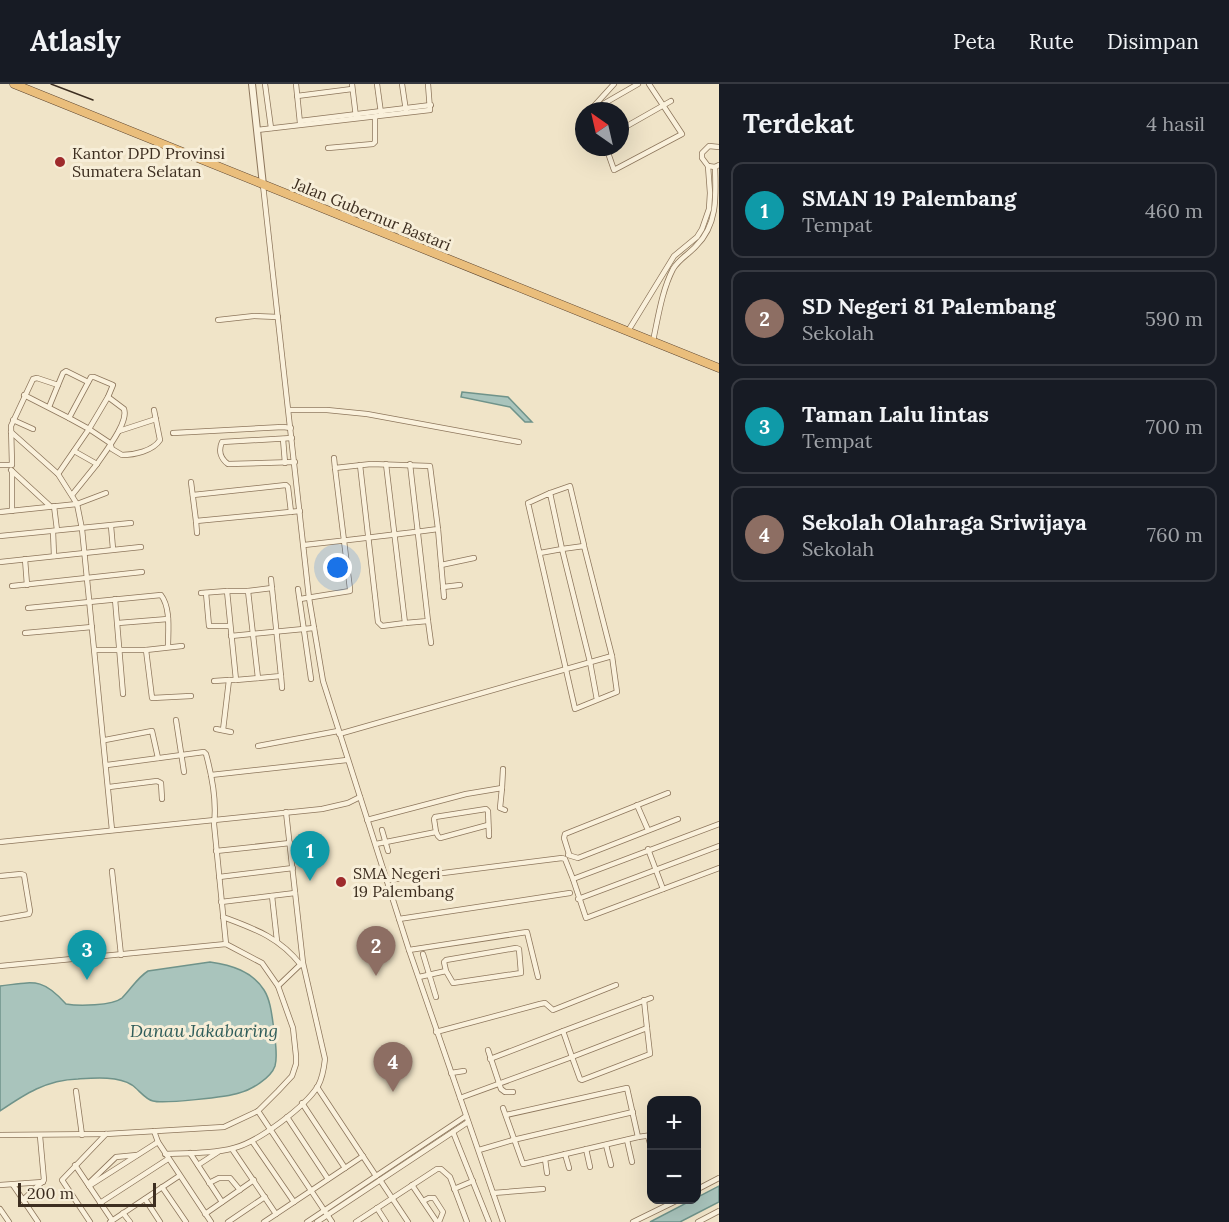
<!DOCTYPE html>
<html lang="id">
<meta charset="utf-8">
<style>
:root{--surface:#171b24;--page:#242831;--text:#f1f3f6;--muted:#9ea1a6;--line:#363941;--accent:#2563eb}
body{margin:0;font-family:Lora,serif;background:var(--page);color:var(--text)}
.controls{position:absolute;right:18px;bottom:18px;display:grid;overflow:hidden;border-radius:12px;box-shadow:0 6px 24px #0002}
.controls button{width:54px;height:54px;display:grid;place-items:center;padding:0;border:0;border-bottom:2px solid var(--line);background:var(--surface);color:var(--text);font:30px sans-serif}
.compass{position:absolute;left:575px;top:18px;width:54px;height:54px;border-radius:50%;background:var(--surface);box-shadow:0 6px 24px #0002;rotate:326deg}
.scale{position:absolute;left:18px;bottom:15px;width:138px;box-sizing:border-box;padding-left:6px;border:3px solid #3d2e20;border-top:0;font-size:16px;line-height:21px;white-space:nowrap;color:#3d2e20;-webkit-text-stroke:4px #f7eed8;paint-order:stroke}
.you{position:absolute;left:338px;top:484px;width:21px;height:21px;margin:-15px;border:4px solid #fff;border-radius:50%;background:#1a73e8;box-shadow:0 0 0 9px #1a73e833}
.badge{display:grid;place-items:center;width:39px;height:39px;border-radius:50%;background:var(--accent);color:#fff;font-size:20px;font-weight:700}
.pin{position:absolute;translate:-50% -50px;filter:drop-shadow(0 2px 3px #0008)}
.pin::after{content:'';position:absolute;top:32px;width:21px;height:18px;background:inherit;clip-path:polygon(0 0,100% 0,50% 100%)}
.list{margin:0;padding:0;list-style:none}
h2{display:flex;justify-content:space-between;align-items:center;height:78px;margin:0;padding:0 24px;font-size:26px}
h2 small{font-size:20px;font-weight:400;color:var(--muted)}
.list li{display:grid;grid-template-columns:39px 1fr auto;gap:18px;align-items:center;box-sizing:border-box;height:96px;margin:0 12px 12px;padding:0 12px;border:2px solid var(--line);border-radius:12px}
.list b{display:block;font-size:22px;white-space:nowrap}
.list p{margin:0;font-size:20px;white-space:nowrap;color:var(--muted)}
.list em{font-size:20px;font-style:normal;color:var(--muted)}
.map{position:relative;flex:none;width:719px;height:1138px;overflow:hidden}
header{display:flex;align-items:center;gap:36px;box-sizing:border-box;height:84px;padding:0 30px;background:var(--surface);border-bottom:2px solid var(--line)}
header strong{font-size:28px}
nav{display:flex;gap:33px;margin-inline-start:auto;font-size:21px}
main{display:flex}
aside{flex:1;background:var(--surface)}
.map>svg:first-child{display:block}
</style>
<header>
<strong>Atlasly</strong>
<nav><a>Peta</a><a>Rute</a><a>Disimpan</a></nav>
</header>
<main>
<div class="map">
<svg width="719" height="1138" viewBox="0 0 719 1138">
<rect width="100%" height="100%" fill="#f0e4c8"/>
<g fill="#a9c4bc" stroke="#6f938a" stroke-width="1.5">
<path d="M462 308 508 313 532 338H525L510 323 461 313Z"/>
<path d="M210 878C231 881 252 887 264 906 271 917 272 933 274 946 275 956 278 972 275 982 271 994 251 1006 239 1009 228 1013 163 1020 153 1017 146 1016 139 1006 132 1001 118 992 94 994 78 995 46 996 25 1010 0 1027V902C34 898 42 893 66 920 78 922 112 922 122 914 131 905 137 894 148 887Z"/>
<path d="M719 1102V1118L680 1138H650Z"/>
</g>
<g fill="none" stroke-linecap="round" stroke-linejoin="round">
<g stroke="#8d765c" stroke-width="6">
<g id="minor">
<path d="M265 0 271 44"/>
<path d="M296 0 300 39"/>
<path d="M352 0 356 33"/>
<path d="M377 0 381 29"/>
<path d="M402 0 406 27"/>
<path d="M297 12 352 5"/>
<path d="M594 22 614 0"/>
<path d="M591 27 638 0"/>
<path d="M300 37 431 21"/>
<path d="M257 46 430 26 428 0"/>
<path d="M620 46 671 17"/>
<path d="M606 63 614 86 682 50 649 0"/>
<path d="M719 63 709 62 702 69V74L708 82 715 83 719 81"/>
<path d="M328 64 373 60 375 58V33"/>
<path d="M263 101 309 514 323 597 409 866 503 1138"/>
<path d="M218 236 254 232 278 233"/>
<path d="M628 247 674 172 697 153 702 145 709 125 710 109 708 82"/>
<path d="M653 257C658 234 662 206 673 185 679 175 689 170 696 162 718 141 716 111 715 83"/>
<path d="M24 311 69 334"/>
<path d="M49 323 58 301"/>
<path d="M289 326H327L367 330 519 358"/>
<path d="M13 336 33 345"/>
<path d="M119 347 156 335"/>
<path d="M11 348 58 390 77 420 82 445 112 746"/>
<path d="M173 349 283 343 291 344"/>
<path d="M292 354 222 358C218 367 221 375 228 380L295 378"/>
<path d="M283 355 285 379"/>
<path d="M334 374 335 384"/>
<path d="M97 380C105 368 129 338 124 325L108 313 89 345 110 359 112 365 122 371C134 371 153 367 160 356L154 326"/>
<path d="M0 381H12L11 342 33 295 37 294 58 301 63 289 66 287 88 298"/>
<path d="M360 381 378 538 382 542 405 539 386 380"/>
<path d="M11 386 50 422"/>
<path d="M12 387V427"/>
<path d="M58 390 89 345 69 334 91 293H94L113 301 108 313"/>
<path d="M191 398 196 437 300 427"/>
<path d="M550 409 570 402 584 461"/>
<path d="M72 411 97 380 74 367"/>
<path d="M193 411 286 401 288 403 291 428"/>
<path d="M54 422 57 446"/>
<path d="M0 428 77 420 106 409"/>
<path d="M196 437 197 449"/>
<path d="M111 442 113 465"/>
<path d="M438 445 444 513"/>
<path d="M53 447 54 472"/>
<path d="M0 452 131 439"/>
<path d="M540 469 562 465 550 409 528 419 575 625 617 608 612 572 584 462 562 465 590 578 597 616"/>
<path d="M25 475 27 501"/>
<path d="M0 478 141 463"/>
<path d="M441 481 474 474"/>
<path d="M12 502 142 488"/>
<path d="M443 503 460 501"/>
<path d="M298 505 311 595"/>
<path d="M227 507H248L258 594"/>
<path d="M248 507 272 504"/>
<path d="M201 509 227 507 236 596 281 592 271 495"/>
<path d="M206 509 209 542H229"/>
<path d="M115 515 123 610"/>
<path d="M300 515 350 507V505L335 384 371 380 430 382 438 445C393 451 349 456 304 461"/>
<path d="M28 524 161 511C171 524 168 547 168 563"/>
<path d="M428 537 431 559"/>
<path d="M118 539 168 535"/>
<path d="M405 539 428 537 410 380"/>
<path d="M25 549 92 543"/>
<path d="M231 552 314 544"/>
<path d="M95 566H146L182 562"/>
<path d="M146 566 152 614 191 612"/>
<path d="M281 592 282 604"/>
<path d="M214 597 229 596"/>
<path d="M176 636 184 688"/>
<path d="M216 645 231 648"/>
<path d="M223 646 229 596H236"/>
<path d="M339 650 612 572"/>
<path d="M105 656 152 647 158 674"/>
<path d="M258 662 338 647"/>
<path d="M107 681 204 668 206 670C212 692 217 717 214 740L226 860"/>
<path d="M211 691 347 676"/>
<path d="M109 703 157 697 161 699 162 715"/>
<path d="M502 704 503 685"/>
<path d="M637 721 648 746"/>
<path d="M367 736 466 710 502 704 500 724 505 726"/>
<path d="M382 746 388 767"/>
<path d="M436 748 438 752 440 754 488 741"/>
<path d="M0 758 322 725 348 719 360 713"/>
<path d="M376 760 436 748 434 735 435 733 486 725 488 727 489 752"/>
<path d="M648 765 663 805"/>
<path d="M216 767 290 759"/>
<path d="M569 770 564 754 565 750 668 709"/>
<path d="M568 771 578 774 678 735"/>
<path d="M112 787 121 871"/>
<path d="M0 792 21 790 24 791 30 827 29 830 0 835"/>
<path d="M219 793 293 784"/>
<path d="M573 795 586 834 719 784"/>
<path d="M388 796 562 774 565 775 573 795 719 740"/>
<path d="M272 812 277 857"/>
<path d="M578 815 719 762"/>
<path d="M221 818 295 809"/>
<path d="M223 833C255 845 279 853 301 881"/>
<path d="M399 835 570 809"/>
<path d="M409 866 527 848 538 893"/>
<path d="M423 870 436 913"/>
<path d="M0 882 226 860 262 879 278 902 293 944 296 972V980L292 992 278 1007 258 1027 224 1043 106 1050 0 1051"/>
<path d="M419 893 446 887 444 878 446 876 516 864 519 865 521 889 453 899 446 887"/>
<path d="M278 902 302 879"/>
<path d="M644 916 647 944"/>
<path d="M647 944 650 970 582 996 580 995 572 973Z"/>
<path d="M436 948 540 920 545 919 553 926 616 901"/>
<path d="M488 966 501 1005 505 1008H513"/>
<path d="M490 975 563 947"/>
<path d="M451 989 464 987"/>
<path d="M317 1003 376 1092"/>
<path d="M76 1007 82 1051"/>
<path d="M460 1014 572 973 563 947 651 914"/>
<path d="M302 1019 345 1084"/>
<path d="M503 1024 523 1080 638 1053"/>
<path d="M258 1027 332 1138"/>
<path d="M506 1031 627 1004 638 1053 652 1051"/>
<path d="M287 1033 328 1095"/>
<path d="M154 1047 158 1058 211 1138"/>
<path d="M453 1048 489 1138"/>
<path d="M648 1052 652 1067"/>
<path d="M627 1056 632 1078"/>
<path d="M252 1057 294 1118"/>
<path d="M606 1061 611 1081"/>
<path d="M232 1065 276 1130"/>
<path d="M586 1065 590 1083"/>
<path d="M479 1066 513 1056 633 1028"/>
<path d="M190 1069 222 1118"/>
<path d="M165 1070C188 1069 212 1070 234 1064 258 1058 305 1023 318 1002 323 993 324 984 325 975L303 879 286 728"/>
<path d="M565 1070 569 1084"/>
<path d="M545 1075 547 1089"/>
<path d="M75 1081 112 1136"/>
<path d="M198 1081 218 1068"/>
<path d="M380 1096 408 1138"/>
<path d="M209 1099 219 1094H230L240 1106"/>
<path d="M88 1100 116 1073 137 1071"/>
<path d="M0 1101 43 1098"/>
<path d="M13 1101 38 1138"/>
<path d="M412 1101 437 1138"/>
<path d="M89 1102 158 1058"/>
<path d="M162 1103 186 1138"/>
<path d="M454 1105 473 1097"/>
<path d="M696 1106 719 1094"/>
<path d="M493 1109 543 1105"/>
<path d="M145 1115 160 1138"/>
<path d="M23 1116 44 1096 40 1052"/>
<path d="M423 1117 429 1114H434L443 1128 439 1138"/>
<path d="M100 1119 168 1075"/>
<path d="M377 1124 386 1138"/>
<path d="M0 1125 9 1138"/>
<path d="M123 1129 130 1138"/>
<path d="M205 1130 254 1096"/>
<path d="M90 1138 62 1096 106 1050"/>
<path d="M110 1138 179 1092"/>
<path d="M228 1138 265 1113"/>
<path d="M264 1138 363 1072"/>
<path d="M307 1138 466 1032"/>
<path d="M317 1138 468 1038"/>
<path d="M356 1138 437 1085H441L450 1093 467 1138"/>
<path d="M633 1138 678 1116"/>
<path d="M698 1138 719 1127"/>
</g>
</g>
<g stroke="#8d765c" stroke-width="8">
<path id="tertiary" d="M252 0 263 101"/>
</g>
<g stroke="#5b4430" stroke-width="9">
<path id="trunk" d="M14 0 719 284"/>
</g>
<use href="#minor" stroke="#faf1dc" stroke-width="4.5"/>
<use href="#tertiary" stroke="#faf1dc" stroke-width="6"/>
<use href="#trunk" stroke="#eabe7c" stroke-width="8"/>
<path stroke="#3d2e20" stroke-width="1.5" d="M51 0 93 16"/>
</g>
<g fill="#9e2a2b" stroke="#f7eed8" stroke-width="2">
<circle cx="60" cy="78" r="6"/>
<circle cx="341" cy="798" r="6"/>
</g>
<g text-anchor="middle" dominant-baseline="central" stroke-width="6" stroke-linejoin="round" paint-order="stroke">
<g font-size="16" fill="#3d2e20" stroke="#f7eed8" text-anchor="start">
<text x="72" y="69">Kantor DPD Provinsi<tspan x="72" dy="18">Sumatera Selatan</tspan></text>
<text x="353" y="789">SMA Negeri<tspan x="353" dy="18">19 Palembang</tspan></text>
</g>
<g font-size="16" fill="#3d2e20" stroke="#f7eed8">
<text transform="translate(372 130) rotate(22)">Jalan Gubernur Bastari</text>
</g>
<g font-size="18" font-style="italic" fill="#2f5d5a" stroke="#f7eed8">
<text x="204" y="946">Danau Jakabaring</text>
</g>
</g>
</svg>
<div class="controls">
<button>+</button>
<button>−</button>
</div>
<svg class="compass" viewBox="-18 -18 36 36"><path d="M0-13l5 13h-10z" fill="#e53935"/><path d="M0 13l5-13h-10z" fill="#9ea1a6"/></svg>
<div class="scale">200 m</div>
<div class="you"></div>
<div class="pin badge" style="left:310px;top:797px;background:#0f9aa8">1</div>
<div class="pin badge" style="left:376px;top:892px;background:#8d6e63">2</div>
<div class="pin badge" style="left:87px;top:896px;background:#0f9aa8">3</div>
<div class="pin badge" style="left:393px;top:1008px;background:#8d6e63">4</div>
</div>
<aside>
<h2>Terdekat<small>4 hasil</small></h2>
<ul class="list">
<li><span class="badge" style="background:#0f9aa8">1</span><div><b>SMAN 19 Palembang</b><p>Tempat</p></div><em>460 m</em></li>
<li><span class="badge" style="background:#8d6e63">2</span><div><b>SD Negeri 81 Palembang</b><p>Sekolah</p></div><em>590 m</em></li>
<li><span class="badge" style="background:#0f9aa8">3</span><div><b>Taman Lalu lintas</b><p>Tempat</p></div><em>700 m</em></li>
<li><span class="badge" style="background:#8d6e63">4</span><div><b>Sekolah Olahraga Sriwijaya</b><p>Sekolah</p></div><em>760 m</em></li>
</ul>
</aside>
</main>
